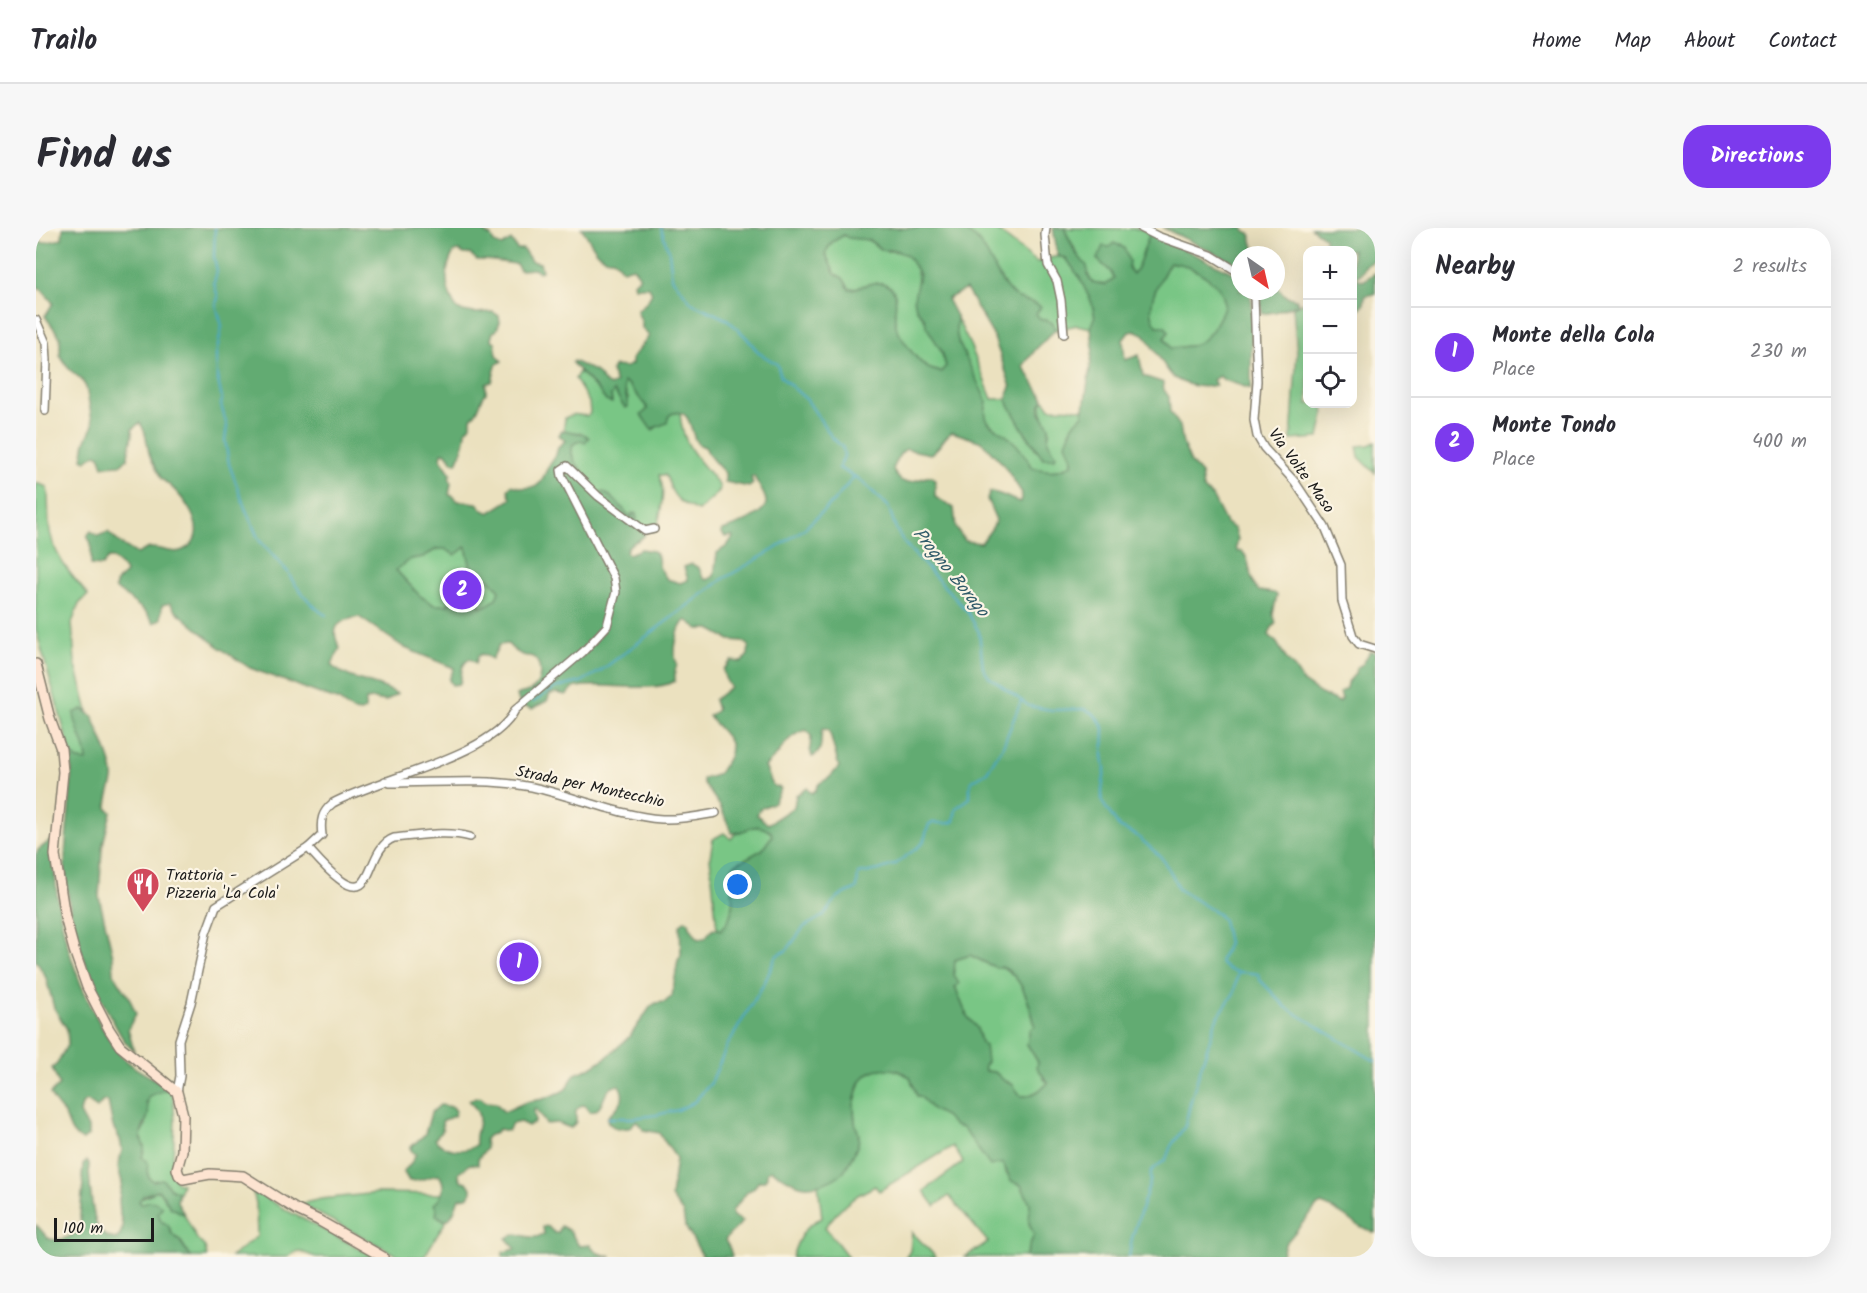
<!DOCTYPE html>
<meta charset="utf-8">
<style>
:root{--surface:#fff;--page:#f7f7f7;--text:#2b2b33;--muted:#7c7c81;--line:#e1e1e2;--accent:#7c3aed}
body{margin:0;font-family:Kalam,sans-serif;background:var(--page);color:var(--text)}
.controls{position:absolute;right:18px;top:18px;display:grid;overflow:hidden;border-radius:12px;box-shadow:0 6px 24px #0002}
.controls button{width:54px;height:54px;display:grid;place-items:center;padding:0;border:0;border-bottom:2px solid var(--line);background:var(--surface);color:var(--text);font:30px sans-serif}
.compass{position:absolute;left:1195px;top:18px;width:54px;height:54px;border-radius:50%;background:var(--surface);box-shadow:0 6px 24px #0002;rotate:146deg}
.scale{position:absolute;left:18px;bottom:15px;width:100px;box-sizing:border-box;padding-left:6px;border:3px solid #1c1c1c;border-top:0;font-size:16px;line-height:21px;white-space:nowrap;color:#1c1c1c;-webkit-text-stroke:4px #fcf5e5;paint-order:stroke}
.you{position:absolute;left:702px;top:657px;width:21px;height:21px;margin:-15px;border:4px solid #fff;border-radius:50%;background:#1a73e8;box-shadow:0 0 0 9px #1a73e833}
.badge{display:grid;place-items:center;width:39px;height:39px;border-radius:50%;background:var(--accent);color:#fff;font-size:20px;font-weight:700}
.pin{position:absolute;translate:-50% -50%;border:3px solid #fff;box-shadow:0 2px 6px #0006}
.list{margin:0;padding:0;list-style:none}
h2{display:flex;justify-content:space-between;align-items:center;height:78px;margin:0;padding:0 24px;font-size:26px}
h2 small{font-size:20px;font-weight:400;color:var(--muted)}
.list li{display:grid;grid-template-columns:39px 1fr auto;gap:18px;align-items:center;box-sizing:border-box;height:90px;padding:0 24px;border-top:2px solid var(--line)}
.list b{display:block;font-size:22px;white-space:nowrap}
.list p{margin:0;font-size:20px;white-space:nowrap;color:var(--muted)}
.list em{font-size:20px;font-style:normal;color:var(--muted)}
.icon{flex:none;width:33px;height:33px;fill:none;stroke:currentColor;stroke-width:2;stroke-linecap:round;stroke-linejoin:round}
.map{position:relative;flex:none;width:1339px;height:1029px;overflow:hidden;border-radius:24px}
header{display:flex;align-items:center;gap:36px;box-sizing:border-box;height:84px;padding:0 30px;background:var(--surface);border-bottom:2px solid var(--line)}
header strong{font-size:28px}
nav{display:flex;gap:33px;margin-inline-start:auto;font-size:21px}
.intro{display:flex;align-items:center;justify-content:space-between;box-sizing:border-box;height:144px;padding:0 36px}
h1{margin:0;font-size:42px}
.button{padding:15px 27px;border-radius:24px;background:var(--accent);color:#fff;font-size:21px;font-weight:700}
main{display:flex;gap:36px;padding:0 36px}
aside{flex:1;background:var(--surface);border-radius:24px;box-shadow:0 6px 24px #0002}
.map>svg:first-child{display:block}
</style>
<header>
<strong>Trailo</strong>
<nav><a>Home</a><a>Map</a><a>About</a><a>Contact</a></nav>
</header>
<div class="intro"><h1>Find us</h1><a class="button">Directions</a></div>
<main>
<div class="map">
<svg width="1339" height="1029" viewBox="0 0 1339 1029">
<rect width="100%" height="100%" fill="#fcf5e5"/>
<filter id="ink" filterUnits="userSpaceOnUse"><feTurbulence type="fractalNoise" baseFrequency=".0167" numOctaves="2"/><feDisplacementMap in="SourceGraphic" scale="12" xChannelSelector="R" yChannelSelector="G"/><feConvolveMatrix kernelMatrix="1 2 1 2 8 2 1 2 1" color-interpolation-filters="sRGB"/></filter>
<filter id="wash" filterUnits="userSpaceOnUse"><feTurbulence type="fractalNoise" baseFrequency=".008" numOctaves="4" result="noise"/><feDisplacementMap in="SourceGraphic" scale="24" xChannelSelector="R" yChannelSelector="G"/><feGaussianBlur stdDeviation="1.35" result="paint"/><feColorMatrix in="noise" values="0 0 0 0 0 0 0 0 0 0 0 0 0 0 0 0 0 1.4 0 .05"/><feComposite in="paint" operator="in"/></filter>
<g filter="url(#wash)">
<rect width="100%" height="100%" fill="#ebe1bf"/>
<g fill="#79c685" stroke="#4a7150" stroke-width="1.5">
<path d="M927 0H958L1001 34C1009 32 1020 26 1028 30 1039 35 1060 80 1059 92 1059 96 1057 97 1055 100L1041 97 1019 102 1017 95 1005 92 999 86 1001 76 981 70 973 64 941 12 930 5Z"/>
<path d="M1028 0 1105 1 1114 5C1109 16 1104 39 1097 46 1089 37 1093 25 1084 17L1061 31 1074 43 1078 50 1070 57 1056 54Z"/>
<path d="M808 7C815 11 823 9 831 12 837 14 841 20 847 22 854 25 862 21 870 27 887 39 881 62 880 80 893 96 904 118 910 138L906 144C901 143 896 142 892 140 881 133 861 107 859 94 857 82 866 62 849 56 834 51 824 62 813 60L807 50 799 46 789 25 796 14Z"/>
<path d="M1134 34C1139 36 1144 35 1148 37 1163 43 1191 58 1188 78 1187 85 1184 88 1181 94 1176 104 1169 113 1158 117 1152 119 1143 118 1135 121L1128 110 1133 104C1129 102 1123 100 1120 97 1105 82 1126 49 1134 34Z"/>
<path d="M1271 73 1272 176H1287L1288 187 1283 210 1255 212 1261 125 1257 79Z"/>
<path d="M921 90 935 119 956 171H970L985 198 1001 223C1031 195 996 194 1008 171L1014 180 1048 181 1047 187 1034 203 1036 236C1022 245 1013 243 997 240L980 216 961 203 950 191 942 157 922 113 920 103Z"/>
<path d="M543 144 563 163 570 173 576 172 575 168 578 163 592 170 587 158 588 154H591L611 179 610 183 617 202 632 190 634 186 644 184C646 222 665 231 684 259L683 264 662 283C650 277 641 274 635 261 633 256 633 252 629 247H623C624 250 625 253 626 257 628 266 624 297 618 303L609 302 601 295 600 285 596 290 565 267H561C557 260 553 251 548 245 540 235 533 230 537 216L545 212 549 214 545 205 530 203 528 199 529 190C539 184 541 187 551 188L554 185 553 174 539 151Z"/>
<path d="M1339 214V245L1323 229 1321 218 1333 217Z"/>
<path d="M0 255 11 259C13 272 12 285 13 297 16 326 34 346 52 367L43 376 36 395 39 434 52 483 46 481 51 533 42 532 35 526 0 402Z"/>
<path d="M430 319 435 340 440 347 453 351 463 361C462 372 456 375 447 379L443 377 442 361 436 364 418 363 412 377H398L384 368 360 342 375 331 387 329 401 321Z"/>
<path d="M714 598 728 600 735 605 736 608 726 622 698 637 693 646C698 664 700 688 685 702L681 701 674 629 677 611 688 605 695 611 700 605Z"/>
<path d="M934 727C940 730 953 737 959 739 964 740 964 738 968 740 988 750 994 779 999 798L991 816 1002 834 1008 851 1012 855C1006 862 994 869 984 868L976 856 966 851 959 844 949 843C948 831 947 817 943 806 941 800 935 795 932 790 924 772 914 752 919 732Z"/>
<path d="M855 840 874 849 881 868H884L897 882 909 888 919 898 927 900 958 936 966 935 969 938 970 945 981 956 985 957 994 975 993 995 998 1007 989 1029H929L952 1014 913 968 899 978 888 963 927 934 917 918 843 963 839 958 822 967 804 981 789 999 812 1029H756C762 1011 768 997 786 990L782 956 795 951 813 934 822 916 823 906 819 896 818 877 826 850 840 841Z"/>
<path d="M133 860 137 867 139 894 136 945 141 954 146 956 143 965 134 960 126 951 117 953C110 948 111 944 112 935L106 929 105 905 110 897 112 871 113 868Z"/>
<path d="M216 961 250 982 340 1029H280L262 1023 251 1029H195L221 1008 220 975Z"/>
<path d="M118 962 124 964 134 979 148 986 161 1011 169 1019 171 1029H155L144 1012 136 1006 135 1002 125 993 122 985 105 977 103 973 105 970 117 965Z"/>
<path d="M342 965 405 966 401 982 404 991 410 993 388 1029H365L264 976 285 971Z"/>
<path d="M876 1004 900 1029H870L874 1023Z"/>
</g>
<g fill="#62ab72" stroke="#3f6447" stroke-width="1.5" fill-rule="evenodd">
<path d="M27 0H412C420 3 439 0 450 0V6L455 8 458 15 466 18 475 12 481 21H487L495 33 504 35 506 43 503 44 498 41 484 42 480 36C467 35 455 31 441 32L434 26H428L423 23 418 24C407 41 409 65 422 82L438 85 457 84 463 88 464 94 460 103 457 104 455 111 459 114 461 127 466 133 460 137 456 154 450 155V165C443 173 444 184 435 190V197L430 203C430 215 425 225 421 235L417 234 409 224 406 225 405 231 415 246 413 248 415 255 413 267 417 268 422 273 441 275 447 282 453 285 475 271 472 262 475 257 487 260 499 259 505 254 512 239 520 227 522 219 529 213 523 207 526 203H533L550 207 553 210 549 214 544 213 537 216C533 230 540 235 548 245 553 251 557 260 561 266L567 264C583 272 584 280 596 290V285L600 286 601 295 609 306C604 316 592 312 590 324L593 326 605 321 617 323 622 329 623 339 631 351 644 355 652 352 648 339 656 336 663 340 667 350 671 352 678 348 681 325 691 318 697 309 696 308 689 309 685 304 687 302C697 299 731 286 730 274 730 266 721 256 718 248L715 249 717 256 713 259 689 254V245C683 239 678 234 673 227 672 225 670 220 669 219 666 218 663 217 661 215 654 205 656 181 638 185 632 186 632 190 631 195L615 201 605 187 611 182V179L591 155 588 154C587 162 592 171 592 179L589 180 578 163 575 168 576 175 570 173 563 163 536 135 537 133 559 143 569 155 574 158 580 155 575 143 578 138 590 139 596 136V130L613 108 606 100V95L601 83 611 74 616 65 613 59H599L598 55 603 50V47L597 39 587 42 577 31C559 32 555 10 545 0H927C931 6 937 7 941 12 956 27 961 55 979 68 987 74 997 73 1005 79L1000 86 1005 92H1011L1017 95 1019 102 1000 121 987 138 1008 171 1004 178V184L1013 198 1012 213 1020 227 1019 230H1007L985 198 970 171 975 159 957 107 930 61 911 71 921 90 920 103 922 113 951 174C944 200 962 198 977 213 985 220 991 231 997 240 1013 243 1022 245 1036 236L1037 231 1030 216 1037 197 1047 187 1057 120 1055 100 1059 90 1056 75 1043 49 1030 30 1022 28 1017 0H1028L1039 24 1051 38 1052 48 1056 54 1070 57 1078 50 1074 43 1061 31 1067 18 1073 19 1078 15 1088 20 1093 33 1092 40 1097 46C1104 39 1109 16 1114 5L1200 46 1204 49V63H1213L1216 74 1215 161 1188 152 1183 148 1177 152 1180 157C1165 161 1152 158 1138 150 1134 148 1113 113 1108 106L1100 103 1093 104 1087 112 1089 132 1103 127 1107 148 1128 155 1126 159 1133 169 1134 184 1144 198 1147 216 1155 235 1165 246 1167 261 1176 268 1190 295 1199 301 1202 311 1200 320 1202 324 1206 323C1217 334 1211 353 1223 363L1238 365 1241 367 1237 386 1240 395 1235 401 1233 407 1241 415 1251 432 1257 438 1267 454 1285 466 1303 474 1306 471 1304 464 1310 460 1311 455 1319 446 1320 440 1327 436 1334 423 1339 424V1005C1319 999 1305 982 1285 976L1280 979 1249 1016 1245 1029H989L998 1007 993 995 994 975 985 957 975 953 967 935 954 938 927 900 919 898 909 888 897 882 884 868H881L874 849C865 842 855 840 844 841 820 844 816 874 819 893 820 902 825 906 822 915 821 921 811 939 807 944 798 953 776 961 764 957 754 954 744 947 735 942L731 944V949L728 953H723L717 961 712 963 696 983 697 988 706 993C702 1001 694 1004 689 1012L694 1021 696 1029H667L649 998 647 985 635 969 640 930 623 905 608 902 600 893 593 900 581 901 572 895 571 890C582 878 592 873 583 857 562 861 573 881 554 884L550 878 546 877 540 882V894L535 900 521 895 510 896 500 881 498 882 499 894 492 898 484 894 476 896 472 903 463 901 458 906 453 907 449 911 450 921 442 931V937L434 936 423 945V949L426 953 431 954 435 960V965L431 969 423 970C420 978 418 988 410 993L400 987 401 982 398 976C407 970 410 956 403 947 391 948 386 954 373 953L367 943 374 937 380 926 377 925 374 920 389 906 395 885 404 877 417 879 420 883 418 888 406 893 407 901 399 911C407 923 428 925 440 917 438 907 443 900 443 891 444 884 436 877 433 872L443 869 449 874 460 875 468 884 490 874 507 871 525 864 530 861 539 846 552 841 571 829 594 808 615 778 620 775 629 774 636 768 642 732 645 727 644 697 649 692 653 694 654 699 662 711 669 710 677 700 685 702C700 688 698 664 693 646L698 637 726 622 736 608 735 604C715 591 714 605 696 605L684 578 667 554V551C672 548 675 550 680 547 685 544 686 541 689 536 705 513 684 505 673 488L681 482 678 472 694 459 689 450 687 442 695 433 706 434 712 427 713 418 706 413 694 412 674 401H663L650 392C641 398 636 426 641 436L639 443V453C616 466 567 454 541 459 536 460 533 464 530 467L521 465 514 466 511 473 496 481 484 477 481 467C488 463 492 466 498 460 506 453 506 435 497 429 492 427 492 429 487 427 481 425 476 421 472 416L463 417 456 431 446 426 442 428 440 435 434 431C424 436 426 447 424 456L416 457 413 452 418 440 369 420 323 389C304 392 292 398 304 420L296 436 297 439C317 454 342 454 361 466L350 473 337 471 330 472 329 481 325 484 317 483 303 473 214 440 184 420 139 382 134 375 126 377 125 391 118 395 110 384 79 360 81 353 90 345 85 338 76 330H72L66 338 55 337V315L51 308 55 303 62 308 72 304 85 316 101 326C105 324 110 321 114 320 125 319 137 327 147 322 180 307 144 262 125 251 122 242 117 236 114 228 110 217 112 206 104 195L96 201C97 211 92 220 92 230L84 237 67 238 63 227 60 226 50 233 46 231 49 214 57 197 50 159 45 151 33 141 24 128V109L9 88 17 75 5 61 0 58V11L7 15 26 11ZM808 7 812 10 833 12 847 22H859L870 27 875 33 883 46 878 70 880 80 889 91 890 98 906 124 910 138 905 144C901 143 896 142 892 140 881 133 861 107 859 94 857 82 866 62 849 56 835 51 824 62 813 61L807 50 799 46 789 25 796 14ZM1134 34C1139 36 1144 35 1148 37 1163 43 1191 58 1188 78 1187 85 1184 88 1181 94 1176 104 1169 113 1158 117 1152 119 1143 118 1135 121L1128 110 1133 104 1129 98H1121C1106 78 1125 51 1134 34ZM916 204 946 214 967 236 986 265 984 274C973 271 964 264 954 264L951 271 960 292 956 300 945 315 929 313 920 300 918 280 899 269V251L895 248C879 251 865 263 857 241L864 226 870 221 894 226C905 220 906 211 916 204ZM430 319 435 340 440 347 453 351 463 361C462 372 456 375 446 379L443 377 442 374 445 367 442 361 436 364 433 355 423 351 415 357 418 363 412 377H398L384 368 360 342 375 331 387 329 401 321H409L419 327ZM786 501 793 502 803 539C800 542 796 547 793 550 786 554 782 554 779 563L775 565 771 560 760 567 758 579 732 596 721 587C724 577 731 579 738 574L745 561C743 559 740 559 738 558 735 556 732 544 729 539 733 533 739 530 743 524 752 512 755 507 770 502L775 508 774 521 776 529C788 524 784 512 786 501ZM934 727C940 730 953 737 959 739 964 740 964 738 968 740 986 749 995 779 999 798L994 802 991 816 1002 834 1001 839 1012 855C1006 862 994 869 985 868L976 856 966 851 959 844 949 843 948 838 951 834 949 818 945 815 941 800 931 788 919 759 923 756 918 747 919 732Z"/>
<path d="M1127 0H1207L1209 3 1214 5 1220 27H1204V37Z"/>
<path d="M1275 0H1339V32L1329 38 1327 43 1320 50 1327 53 1339 45V66L1329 68 1328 77 1324 80 1319 76 1316 66V22H1289V10Z"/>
<path d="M1240 56C1245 65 1250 69 1260 71L1262 76 1239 84 1226 86 1224 63H1240Z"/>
<path d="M46 481 57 488C62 505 79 536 77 552 75 562 71 569 71 580L75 584 66 620 63 669 77 728 78 746 93 769 100 786 92 801 98 823C88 815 83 804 77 793 50 747 31 690 29 636 29 599 38 563 35 526L42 532 51 533C51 516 39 503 38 485Z"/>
<path d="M14 613 18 615C17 679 34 744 66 799 72 809 77 818 84 826 97 842 116 848 133 860L113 868 110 875C118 890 104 896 105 909 105 913 108 916 108 919 109 923 107 926 106 929L112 935C111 944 110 948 117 953L126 951 134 960 143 965 141 973 148 986 134 979 127 967 122 962 108 967 103 973 105 976C112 972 120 972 126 979L122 985 125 993 132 997 136 1006 143 1012 155 1029H0V997C6 1001 8 1008 14 1011 23 1014 39 1008 45 1000L44 987 47 956 46 949 47 936 51 933 53 935C53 950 56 990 63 1002 67 1007 73 1010 79 1011L83 1009 87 999 84 987 83 971 86 954 82 939 86 922 84 911 77 899 72 873H67L61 880 51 873 46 876 44 885 52 900V908L47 912C32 906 35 898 28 886 23 879 18 875 14 866L23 857 16 840 21 836 32 815 31 801 18 780 10 750 0 732V627L2 622Z"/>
<path d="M511 998 519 1005H522L525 998 534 1003 543 1018 554 1017 562 1025 576 1029H467V1024L480 1021 470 1010 480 1006C491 1008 498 1012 508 1006L507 999Z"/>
</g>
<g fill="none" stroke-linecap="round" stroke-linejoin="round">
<g stroke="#48a7c7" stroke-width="2">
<path d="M179 0 178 29 181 43 178 55 182 69 180 77 186 98 180 127 181 148 186 171 185 177 191 198 189 212 193 236 209 280 223 312 252 344C256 355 280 383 290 387"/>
<path d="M625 0 633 24 636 50 656 75 692 92 710 109 723 125 741 136 745 149 771 172 795 208 807 220 808 228 803 240 823 251 852 278 861 303 869 316 931 383 943 404 947 440 953 449 993 478 1016 482 1048 481 1057 485 1063 492 1068 500 1067 528 1069 541 1066 561V574L1083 599 1100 607 1125 629 1137 648 1142 661 1181 685 1187 692 1192 715 1184 734C1193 747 1208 743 1222 746L1224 752 1251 780 1339 833"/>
<path d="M497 474 519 460 545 454 563 444 687 351 739 321 769 300 797 274 818 249"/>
<path d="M572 890H598L620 887 642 882 658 874 675 855 691 818 729 754 740 728 751 722 768 699 787 688 802 669 821 660 822 646 843 642 860 636 887 615 893 596C902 592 910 599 918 593L920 580 934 570V560L936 553 951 544 967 518 985 473"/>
<path d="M1093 1029 1096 1010 1114 954 1115 943 1130 931 1135 918 1149 898 1156 868 1180 792 1198 765 1202 744"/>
</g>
</g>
</g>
<g filter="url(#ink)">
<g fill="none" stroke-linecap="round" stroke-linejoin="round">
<g stroke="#847e6e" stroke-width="10">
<g id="street">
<path d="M1010 0 1009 7 1012 37 1021 53 1025 72 1028 106"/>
<path d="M1105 0 1121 8 1175 27 1204 45"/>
<path d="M1216 63 1218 68 1221 153 1218 192 1221 208 1228 220 1259 254 1289 299 1305 337 1306 373 1317 408 1323 416 1339 421"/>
<path d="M0 92 10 115 11 132 9 183"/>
<path d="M349 553 354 555C401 555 450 550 496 559 537 568 585 588 626 591 644 592 663 588 680 585"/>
<path d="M272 620C281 630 291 642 302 650 339 680 329 620 358 610 382 608 411 602 434 609"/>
<path d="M141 864 144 848 143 812 155 775 170 705 180 678 272 620 286 607C284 592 286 584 297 575 343 550 457 528 479 482L547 424 571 398 580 364 578 350 526 248 525 242 531 238 562 268 609 303 618 301"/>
</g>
</g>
<g stroke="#847e6e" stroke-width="12">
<path id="secondary" d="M0 436 14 491 25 521 27 544 19 627 29 689 38 722 51 759 73 801 84 818 141 864 147 887 146 923 141 941 143 947 147 951 174 946 207 948 261 982 282 992 347 1029"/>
</g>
<use href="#street" stroke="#fff" stroke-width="7"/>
<use href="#secondary" stroke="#fde4d1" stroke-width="9"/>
</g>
</g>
<defs>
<g id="restaurant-pin" transform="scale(1.725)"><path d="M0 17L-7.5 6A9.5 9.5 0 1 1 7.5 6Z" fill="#d1495b" stroke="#fcf5e5"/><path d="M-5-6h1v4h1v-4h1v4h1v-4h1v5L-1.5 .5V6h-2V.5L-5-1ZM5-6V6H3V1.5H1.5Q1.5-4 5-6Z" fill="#fff"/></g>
</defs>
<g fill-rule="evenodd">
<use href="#restaurant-pin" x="107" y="656"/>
</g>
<g text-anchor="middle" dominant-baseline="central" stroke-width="4.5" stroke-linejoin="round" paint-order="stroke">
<g font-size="16" fill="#1c1c1c" stroke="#fcf5e5">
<text transform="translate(1265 243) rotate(54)">Via Volte Maso</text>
<text transform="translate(554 559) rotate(12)">Strada per Montecchio</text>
</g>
<g font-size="16" fill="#1c1c1c" stroke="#fcf5e5" text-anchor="start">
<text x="130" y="647">Trattoria -<tspan x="130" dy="18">Pizzeria 'La Cola'</tspan></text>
</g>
<g font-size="18" font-style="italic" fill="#305b69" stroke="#fcf5e5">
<text transform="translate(914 345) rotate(51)">Progno Borago</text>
</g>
</g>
</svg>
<div class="controls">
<button>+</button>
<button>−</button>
<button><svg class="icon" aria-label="locate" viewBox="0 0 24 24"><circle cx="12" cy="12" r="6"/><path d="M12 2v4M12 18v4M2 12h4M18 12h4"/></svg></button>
</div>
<svg class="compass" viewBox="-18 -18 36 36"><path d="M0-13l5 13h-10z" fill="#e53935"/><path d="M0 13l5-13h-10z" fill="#7c7c81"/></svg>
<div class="scale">100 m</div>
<div class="you"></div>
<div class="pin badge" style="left:483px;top:734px">1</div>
<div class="pin badge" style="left:426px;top:362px">2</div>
</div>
<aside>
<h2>Nearby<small>2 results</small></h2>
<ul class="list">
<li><span class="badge">1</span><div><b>Monte della Cola</b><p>Place</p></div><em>230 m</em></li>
<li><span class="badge">2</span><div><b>Monte Tondo</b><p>Place</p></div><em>400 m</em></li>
</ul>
</aside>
</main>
